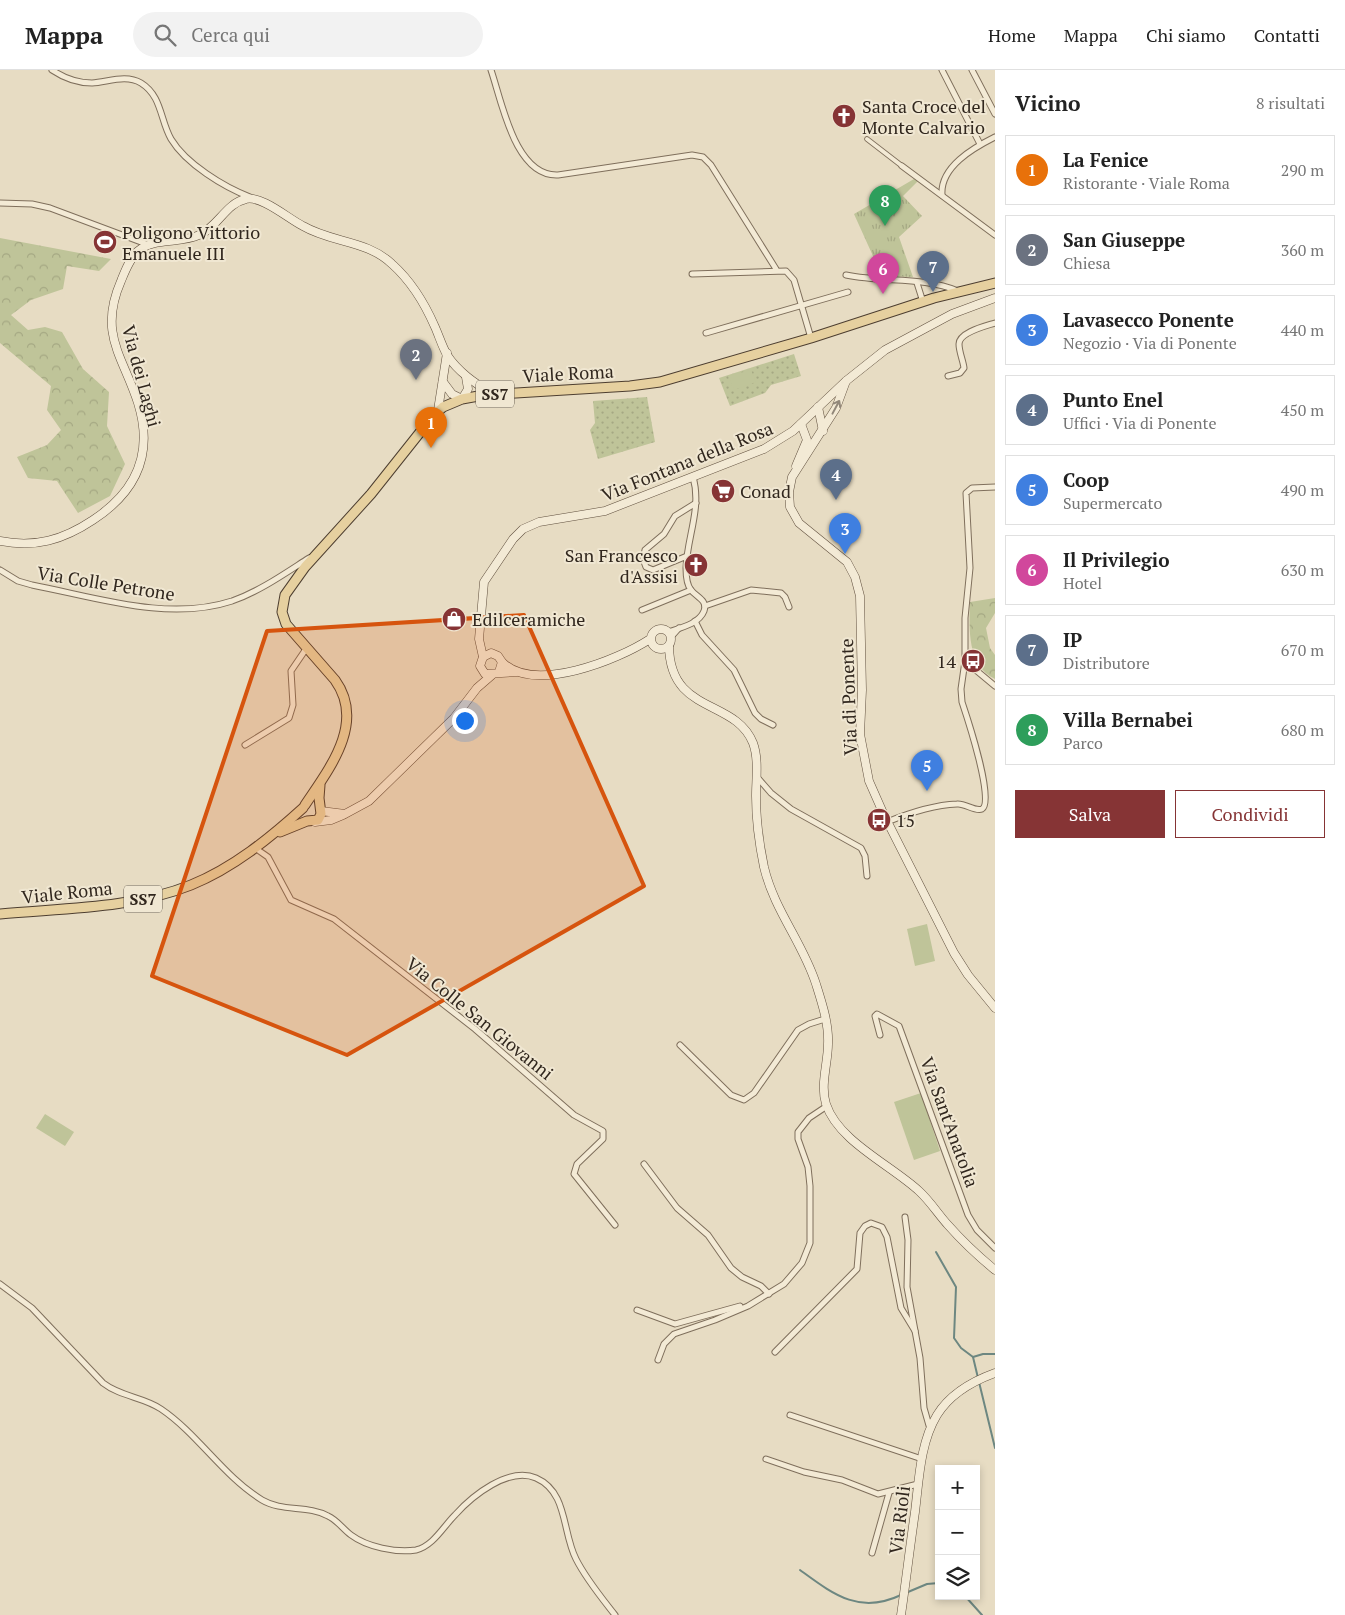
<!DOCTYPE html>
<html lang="it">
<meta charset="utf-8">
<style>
:root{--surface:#fff;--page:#f2f2f2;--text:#222;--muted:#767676;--line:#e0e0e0;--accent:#863435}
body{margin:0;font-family:"PT Serif",serif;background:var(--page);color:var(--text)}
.controls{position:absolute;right:15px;bottom:15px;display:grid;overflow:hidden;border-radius:0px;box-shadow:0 2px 8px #0003}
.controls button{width:45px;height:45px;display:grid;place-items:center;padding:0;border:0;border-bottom:1px solid var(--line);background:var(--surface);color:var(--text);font:25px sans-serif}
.you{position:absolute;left:464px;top:650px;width:18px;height:18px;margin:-12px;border:4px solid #fff;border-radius:50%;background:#1a73e8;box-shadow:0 0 0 8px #1a73e833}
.badge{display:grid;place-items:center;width:32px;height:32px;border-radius:50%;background:var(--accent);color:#fff;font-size:16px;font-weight:700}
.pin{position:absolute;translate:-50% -41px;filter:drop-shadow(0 1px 2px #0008)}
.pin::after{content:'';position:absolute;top:26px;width:18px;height:15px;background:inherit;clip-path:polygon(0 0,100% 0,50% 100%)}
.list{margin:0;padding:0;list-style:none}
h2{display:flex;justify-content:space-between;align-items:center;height:65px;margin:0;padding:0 20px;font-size:21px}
h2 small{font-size:16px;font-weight:400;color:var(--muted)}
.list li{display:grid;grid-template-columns:32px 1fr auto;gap:15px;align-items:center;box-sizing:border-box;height:70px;margin:0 10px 10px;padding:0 10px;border:1px solid var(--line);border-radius:0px}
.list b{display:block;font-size:19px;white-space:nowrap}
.list p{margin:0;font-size:16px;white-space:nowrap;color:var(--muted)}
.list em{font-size:16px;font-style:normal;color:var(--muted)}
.actions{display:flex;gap:10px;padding:15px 20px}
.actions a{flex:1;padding:11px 0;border:1px solid var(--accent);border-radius:0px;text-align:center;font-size:18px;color:var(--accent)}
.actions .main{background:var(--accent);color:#fff}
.icon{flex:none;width:28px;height:28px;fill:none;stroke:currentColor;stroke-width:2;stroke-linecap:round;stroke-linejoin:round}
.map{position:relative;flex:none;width:995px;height:1545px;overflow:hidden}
header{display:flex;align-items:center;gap:30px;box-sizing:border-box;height:70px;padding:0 25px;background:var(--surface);border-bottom:1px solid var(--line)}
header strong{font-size:24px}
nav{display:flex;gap:28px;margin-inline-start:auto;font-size:18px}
.search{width:350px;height:45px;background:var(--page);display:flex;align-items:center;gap:12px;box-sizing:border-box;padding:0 18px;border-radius:28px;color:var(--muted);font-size:19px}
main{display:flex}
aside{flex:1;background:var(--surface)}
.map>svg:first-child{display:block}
</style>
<header>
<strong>Mappa</strong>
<div class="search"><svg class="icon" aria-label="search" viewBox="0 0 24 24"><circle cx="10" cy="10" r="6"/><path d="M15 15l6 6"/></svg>Cerca qui</div>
<nav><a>Home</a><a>Mappa</a><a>Chi siamo</a><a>Contatti</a></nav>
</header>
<main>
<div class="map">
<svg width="995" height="1545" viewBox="0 0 995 1545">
<defs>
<pattern id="grass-dots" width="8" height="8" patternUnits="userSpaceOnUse" patternTransform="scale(1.25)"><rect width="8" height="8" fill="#bfc499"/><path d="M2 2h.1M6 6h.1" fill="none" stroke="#a5a883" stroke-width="1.8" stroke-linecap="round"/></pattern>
<pattern id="forest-crowns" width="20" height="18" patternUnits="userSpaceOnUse" patternTransform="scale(1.25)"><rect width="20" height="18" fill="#bfc499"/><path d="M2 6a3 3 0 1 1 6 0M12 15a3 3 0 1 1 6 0" fill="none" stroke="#a5a883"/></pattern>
<pattern id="park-tufts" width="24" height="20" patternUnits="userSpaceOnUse" patternTransform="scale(1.25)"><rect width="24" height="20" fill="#bfc499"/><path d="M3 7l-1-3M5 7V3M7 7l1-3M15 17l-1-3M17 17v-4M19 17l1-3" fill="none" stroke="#a5a883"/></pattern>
</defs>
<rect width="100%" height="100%" fill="#e7dcc3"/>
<g fill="url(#grass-dots)">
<path d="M794 284 801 306 771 315 765 323 730 336 719 308Z"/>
<path d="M647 327 655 372 598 389 590 360 595 353 593 331Z"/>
</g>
<g fill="url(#forest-crowns)">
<path d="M0 168 111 189 99 201 67 196 63 219 31 230 11 245 28 260 45 257 62 262 83 299 109 322 107 356 125 394 110 426 78 443 57 411 28 408 17 387 47 375 61 360 47 340 51 316 0 273Z"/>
<path d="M995 528V543L986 558 990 578 995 585V609C967 596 969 558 970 532Z"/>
</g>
<path fill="url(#park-tufts)" d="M914 109 918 111 903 126 922 146 899 167 913 207 882 206 854 144Z"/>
<g fill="#bfc499">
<path d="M751 300 756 312 734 320 728 306Z"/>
<path d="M927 854 935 891 915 896 907 859Z"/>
<path d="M921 1023 940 1081 914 1090 894 1032Z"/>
<path d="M45 1044 74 1062 65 1076 36 1058Z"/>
</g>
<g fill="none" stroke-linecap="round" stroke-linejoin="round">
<g stroke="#6d8781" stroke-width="2">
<path d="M936 1182 956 1217 954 1268 961 1278 973 1287 978 1308"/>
<path d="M973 1287 983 1284H995"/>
<path d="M979 1312 995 1378"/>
<path d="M800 1500C833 1524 859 1545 901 1525"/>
<path d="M908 1522 927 1514 939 1513"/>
<path d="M965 1526 982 1545"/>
</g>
<g stroke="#7f6f5c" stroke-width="5.5">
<path id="pedestrian" d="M867 69 902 96"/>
</g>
<g stroke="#7f6f5c" stroke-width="7">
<g id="minor">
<path d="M52 0C64 8 78 13 92 13 108 12 126 4 141 13 162 26 160 50 171 69 186 94 224 117 250 127"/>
<path d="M491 0C502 32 515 107 558 105L692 85 703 87 711 95 776 199"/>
<path d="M942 0 980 74"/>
<path d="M972 0 995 44"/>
<path d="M902 96 995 165"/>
<path d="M942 125C940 97 973 78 995 67"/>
<path d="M0 133 32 134 50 138 149 175"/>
<path d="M692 204 786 201 794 210 811 268"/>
<path d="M846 205C884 213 922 206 958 221"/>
<path d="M917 213 923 232"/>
<path d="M706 263 848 222"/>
<path d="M948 306 960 303 964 298C963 290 959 282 959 274 959 262 986 256 995 253"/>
<path d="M687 486 653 500 646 497 643 489 645 480 664 464 675 446 696 433"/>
<path d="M0 500 18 511 32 515C95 527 168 552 232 531 260 521 284 504 309 488"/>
<path d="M705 536 751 520 781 523 785 527 789 537"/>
<path d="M642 540 691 520"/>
<path d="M695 551 702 565 734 600 755 643 761 649 773 655"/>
<path d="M668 562C680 558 699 554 704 541 708 530 696 527 691 520 687 515 686 505 686 498 687 467 702 438 693 407"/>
<path d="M671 567 679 558"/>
<path d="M965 591 995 616"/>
<path d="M245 675 289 648 293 635 291 601 306 579"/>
<path d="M757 707 771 723 791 739 861 778 865 786 867 806"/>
<path d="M887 752C909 743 933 735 957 734 965 733 975 742 982 739 995 732 967 647 962 632L961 619 965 591V548L970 498 966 423 972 418 995 417"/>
<path d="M255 778 268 787 291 830 334 849 475 959 574 1045 603 1061V1069L577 1094 574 1104 615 1155"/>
<path d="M880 965 875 946 877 944 899 956 968 1145 977 1160 995 1178"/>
<path d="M680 975 731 1025 744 1030 754 1023 798 960 809 954 825 949"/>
<path d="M644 1094 677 1138 708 1165 731 1198 742 1207 761 1216 769 1224"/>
<path d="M905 1147 908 1170 907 1217 920 1288 924 1338 930 1359"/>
<path d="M0 1214 32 1238 103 1313C121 1327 144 1327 161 1339 198 1364 223 1406 262 1430 282 1442 308 1435 328 1446 337 1450 343 1459 351 1465 367 1477 396 1483 416 1480 433 1476 443 1457 455 1445 472 1426 509 1396 536 1408 568 1422 562 1462 576 1489 586 1509 601 1527 615 1545"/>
<path d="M637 1240 675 1254 740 1236"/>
<path d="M775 1282 857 1199 860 1163 865 1156 871 1153 882 1157 887 1167 901 1238 915 1261"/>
<path d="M658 1290 664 1274 674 1264 715 1250 748 1236 784 1214 802 1193 810 1173V1116L808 1097 798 1069V1062L809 1048 827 1036"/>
<path d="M790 1345 922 1389"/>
<path d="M766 1389 804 1402 842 1410 878 1424 918 1414"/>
<path d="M872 1483 889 1423"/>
</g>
</g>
<g stroke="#61503f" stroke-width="9">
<g id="secondary">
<path d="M846 311 836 338 792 407 789 422 790 437 799 453 847 492 855 507 860 526 862 620 860 664 869 711 884 745 954 883 968 905 995 938"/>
<path d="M443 312 452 324 462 329 468 319 466 307"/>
<path d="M818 337 823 361"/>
<path d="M438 340 447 283"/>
<path d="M796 396 807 370 801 354"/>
<path d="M0 471C35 478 63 470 93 450 136 422 154 384 138 333 123 286 98 264 121 211 125 201 130 188 138 181 154 167 180 174 199 165 218 157 226 133 246 129 261 125 289 149 303 156 332 173 367 170 392 194 411 211 425 234 435 257 439 266 442 276 447 285 458 302 475 313 492 324"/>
<circle cx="661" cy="569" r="10"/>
<path d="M669 576C670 645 735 628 753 673 759 689 756 709 756 726 756 750 759 773 764 797 774 840 803 873 816 914 822 933 829 954 828 974 828 993 820 1015 826 1034 838 1071 891 1095 919 1121 930 1131 938 1144 948 1155 963 1172 978 1186 995 1200"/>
<path d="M483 587 479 569 484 512 513 469 523 459 539 452 605 441 764 379 793 361 846 311 885 280 952 244 995 228"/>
<path d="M502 592C534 624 618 590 650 569"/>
<path d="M499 602 502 592 498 586 491 583 483 587 480 596 485 604 516 602"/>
<path d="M321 741 345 744 369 731 454 648 477 618 492 605"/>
<path d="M315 752 331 750 343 745"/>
<path d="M901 1545C906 1511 910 1476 915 1442 919 1410 920 1373 937 1345 950 1324 973 1311 995 1303"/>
</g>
</g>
<g stroke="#4d3e30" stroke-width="11">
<g id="primary">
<path d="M305 735C329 699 366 653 335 610L286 554 282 542 285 525 305 497 371 424 433 346 443 337 462 329 484 325 630 316 660 312 811 268 934 228 995 213"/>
<path d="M280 762 307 751 318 750 321 744 319 728 320 715"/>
<path d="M0 844C64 838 131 839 191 815 233 798 270 768 303 738"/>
</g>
</g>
<use href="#pedestrian" stroke="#f3ead5" stroke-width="4"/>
<use href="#minor" stroke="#f3ead5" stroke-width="5"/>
<use href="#secondary" stroke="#f3ead5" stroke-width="8"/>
<use href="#primary" stroke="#e6d09f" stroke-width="9"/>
</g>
<defs><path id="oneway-shaft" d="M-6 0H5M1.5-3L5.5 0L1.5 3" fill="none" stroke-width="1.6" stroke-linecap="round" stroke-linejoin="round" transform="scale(1.25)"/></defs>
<use stroke="#92887a" href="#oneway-shaft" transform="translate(836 337) rotate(-62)"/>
<path fill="#d6540e" fill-opacity="0.2" stroke="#d6540e" stroke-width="4" stroke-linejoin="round" d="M524 545 644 816 347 985 152 906 267 561Z"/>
<defs>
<g id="church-disc" transform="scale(1.25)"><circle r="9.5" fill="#863435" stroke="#f0e7d2"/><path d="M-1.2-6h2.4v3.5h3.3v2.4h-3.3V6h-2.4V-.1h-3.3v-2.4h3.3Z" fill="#fff"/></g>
<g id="stadium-disc" transform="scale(1.25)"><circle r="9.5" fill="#863435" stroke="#f0e7d2"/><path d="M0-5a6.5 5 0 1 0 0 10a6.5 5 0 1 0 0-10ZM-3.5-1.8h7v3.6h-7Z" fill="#fff"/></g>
<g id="supermarket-disc" transform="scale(1.25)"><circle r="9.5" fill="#863435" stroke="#f0e7d2"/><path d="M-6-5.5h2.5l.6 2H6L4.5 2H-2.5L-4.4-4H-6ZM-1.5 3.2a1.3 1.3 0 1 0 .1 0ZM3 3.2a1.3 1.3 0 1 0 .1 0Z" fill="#fff"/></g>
<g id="shop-disc" transform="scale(1.25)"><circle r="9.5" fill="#863435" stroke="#f0e7d2"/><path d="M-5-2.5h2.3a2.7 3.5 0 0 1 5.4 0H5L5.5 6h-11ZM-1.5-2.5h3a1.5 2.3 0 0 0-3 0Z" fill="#fff"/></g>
<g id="bus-disc" transform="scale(1.25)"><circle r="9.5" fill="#863435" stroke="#f0e7d2"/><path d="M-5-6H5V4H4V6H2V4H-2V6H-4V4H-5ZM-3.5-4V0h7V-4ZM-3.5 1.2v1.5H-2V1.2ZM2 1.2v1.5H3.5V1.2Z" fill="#fff"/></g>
</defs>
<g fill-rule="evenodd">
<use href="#church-disc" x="844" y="46"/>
<use href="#stadium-disc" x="105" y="172"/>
<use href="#supermarket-disc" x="723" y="421"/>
<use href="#church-disc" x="696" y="495"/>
<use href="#shop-disc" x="454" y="549"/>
<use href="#bus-disc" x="973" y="591"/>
<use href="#bus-disc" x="879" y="750"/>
</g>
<g text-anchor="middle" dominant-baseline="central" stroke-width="4" stroke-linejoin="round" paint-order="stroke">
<g fill="#f0e7d2" stroke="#6a6154" stroke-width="1">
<rect x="476" y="310.5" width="38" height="27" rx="4"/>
<rect x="124" y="815.5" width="38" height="27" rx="4"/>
</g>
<g font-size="16" font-weight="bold" fill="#31271e">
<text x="495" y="324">SS7</text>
<text x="143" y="829">SS7</text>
</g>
<g font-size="18" fill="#31271e" stroke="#f0e7d2" text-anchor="start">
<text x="862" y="36">Santa Croce del<tspan x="862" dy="21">Monte Calvario</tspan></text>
<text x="122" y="162">Poligono Vittorio<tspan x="122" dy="21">Emanuele III</tspan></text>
<text x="740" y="421">Conad</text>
<text x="678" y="485" text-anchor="end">San Francesco<tspan x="678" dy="21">d'Assisi</tspan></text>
<text x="472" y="549">Edilceramiche</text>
<text x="956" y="591" text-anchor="end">14</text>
<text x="896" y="750">15</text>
</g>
<g font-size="18" fill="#31271e" stroke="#f0e7d2">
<text transform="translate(568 303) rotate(-3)">Viale Roma</text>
<text transform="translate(142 306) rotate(75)">Via dei Laghi</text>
<text transform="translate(687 391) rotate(-22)">Via Fontana della Rosa</text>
<text transform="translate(106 513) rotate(9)">Via Colle Petrone</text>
<text transform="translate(848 627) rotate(-92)">Via di Ponente</text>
<text transform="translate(67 822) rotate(-6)">Viale Roma</text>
<text transform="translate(480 948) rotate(39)">Via Colle San Giovanni</text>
<text transform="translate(950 1052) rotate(70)">Via Sant'Anatolia</text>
<text transform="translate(899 1450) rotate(-83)">Via Rioli</text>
</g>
</g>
</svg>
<div class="controls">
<button>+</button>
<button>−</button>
<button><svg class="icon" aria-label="layers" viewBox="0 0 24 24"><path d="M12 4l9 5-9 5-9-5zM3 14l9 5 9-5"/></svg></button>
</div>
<div class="you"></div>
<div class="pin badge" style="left:431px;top:378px;background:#e8710a">1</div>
<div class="pin badge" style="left:416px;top:310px;background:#6b7280">2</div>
<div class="pin badge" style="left:845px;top:484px;background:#3f7fe0">3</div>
<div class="pin badge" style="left:836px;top:430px;background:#5c6f8a">4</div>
<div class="pin badge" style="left:927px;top:721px;background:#3f7fe0">5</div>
<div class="pin badge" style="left:883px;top:224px;background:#d1479c">6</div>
<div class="pin badge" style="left:933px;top:222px;background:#5c6f8a">7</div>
<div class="pin badge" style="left:885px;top:156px;background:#2e9e5b">8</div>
</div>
<aside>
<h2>Vicino<small>8 risultati</small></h2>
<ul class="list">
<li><span class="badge" style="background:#e8710a">1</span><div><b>La Fenice</b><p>Ristorante · Viale Roma</p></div><em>290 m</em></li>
<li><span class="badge" style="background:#6b7280">2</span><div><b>San Giuseppe</b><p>Chiesa</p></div><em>360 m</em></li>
<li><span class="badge" style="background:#3f7fe0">3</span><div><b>Lavasecco Ponente</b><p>Negozio · Via di Ponente</p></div><em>440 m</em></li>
<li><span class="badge" style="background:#5c6f8a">4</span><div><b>Punto Enel</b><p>Uffici · Via di Ponente</p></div><em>450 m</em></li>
<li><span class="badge" style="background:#3f7fe0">5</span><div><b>Coop</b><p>Supermercato</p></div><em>490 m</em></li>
<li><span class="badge" style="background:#d1479c">6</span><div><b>Il Privilegio</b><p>Hotel</p></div><em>630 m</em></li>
<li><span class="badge" style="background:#5c6f8a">7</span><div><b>IP</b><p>Distributore</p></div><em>670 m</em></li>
<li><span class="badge" style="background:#2e9e5b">8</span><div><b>Villa Bernabei</b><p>Parco</p></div><em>680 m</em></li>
</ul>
<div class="actions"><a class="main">Salva</a><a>Condividi</a></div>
</aside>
</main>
